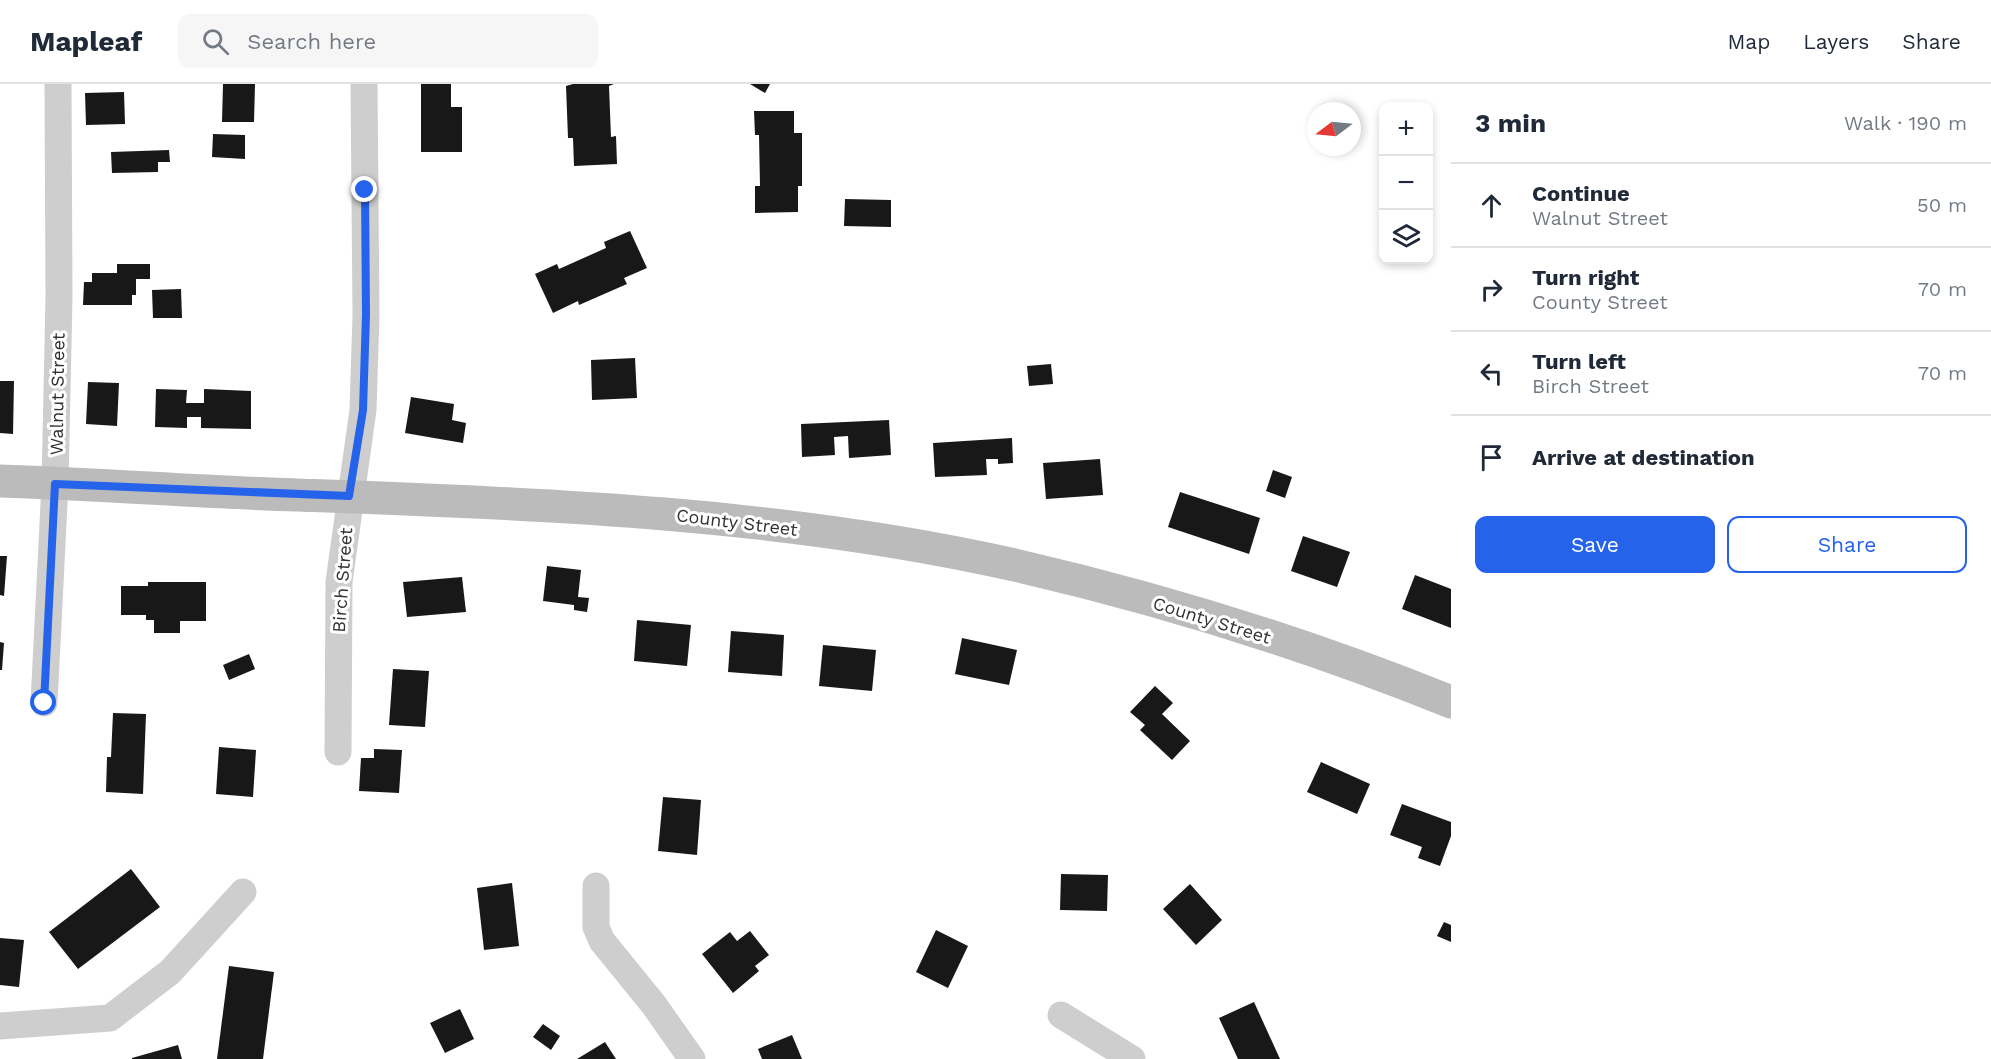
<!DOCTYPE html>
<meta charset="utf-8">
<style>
:root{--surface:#fff;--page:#f6f6f7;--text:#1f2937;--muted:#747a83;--line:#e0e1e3;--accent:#2563eb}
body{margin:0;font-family:"Work Sans",sans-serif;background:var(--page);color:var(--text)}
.controls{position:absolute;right:18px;top:18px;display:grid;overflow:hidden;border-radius:12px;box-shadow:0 3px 9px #0003}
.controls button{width:54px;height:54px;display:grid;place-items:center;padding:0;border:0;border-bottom:2px solid var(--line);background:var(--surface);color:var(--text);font:30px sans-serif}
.compass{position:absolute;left:1307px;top:18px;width:54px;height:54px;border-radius:50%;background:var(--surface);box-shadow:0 3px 9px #0003;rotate:254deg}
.stop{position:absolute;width:18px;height:18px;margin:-14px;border:4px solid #2563eb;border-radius:50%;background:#fff}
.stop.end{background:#2563eb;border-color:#fff;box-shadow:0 2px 6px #0008}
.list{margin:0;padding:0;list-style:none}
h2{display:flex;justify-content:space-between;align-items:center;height:78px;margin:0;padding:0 24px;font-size:26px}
h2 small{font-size:20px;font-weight:400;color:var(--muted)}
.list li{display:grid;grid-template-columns:39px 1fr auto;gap:18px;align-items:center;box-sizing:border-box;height:84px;padding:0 24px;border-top:2px solid var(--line)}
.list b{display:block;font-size:22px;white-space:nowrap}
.list p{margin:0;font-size:20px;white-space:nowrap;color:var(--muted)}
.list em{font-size:20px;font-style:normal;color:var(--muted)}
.actions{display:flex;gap:12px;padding:18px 24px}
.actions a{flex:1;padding:14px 0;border:2px solid var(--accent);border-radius:12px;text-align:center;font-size:21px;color:var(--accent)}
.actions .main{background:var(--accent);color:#fff}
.icon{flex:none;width:33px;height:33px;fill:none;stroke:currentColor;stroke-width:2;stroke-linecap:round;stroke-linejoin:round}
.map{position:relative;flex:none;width:1451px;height:975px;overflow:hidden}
header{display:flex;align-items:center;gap:36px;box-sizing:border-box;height:84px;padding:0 30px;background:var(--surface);border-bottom:2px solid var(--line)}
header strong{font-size:28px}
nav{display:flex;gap:33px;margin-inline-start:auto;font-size:21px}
.search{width:420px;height:54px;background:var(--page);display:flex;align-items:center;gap:15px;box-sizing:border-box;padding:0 21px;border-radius:12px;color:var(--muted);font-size:22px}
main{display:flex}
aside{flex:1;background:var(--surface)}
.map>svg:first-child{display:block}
</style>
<header>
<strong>Mapleaf</strong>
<div class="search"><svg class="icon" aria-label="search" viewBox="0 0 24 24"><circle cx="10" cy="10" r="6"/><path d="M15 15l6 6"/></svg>Search here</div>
<nav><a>Map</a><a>Layers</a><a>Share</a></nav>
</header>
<main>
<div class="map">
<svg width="1451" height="975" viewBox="0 0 1451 975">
<rect width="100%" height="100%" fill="#fff"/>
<g fill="#181818">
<path d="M223 0H255L254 38H222Z"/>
<path d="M421 0H451V23H462V68H421Z"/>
<path d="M573 0H614L609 2 611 53 616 52 617 80 574 82 573 54H568L566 2Z"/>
<path d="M750 0H770L765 9Z"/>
<path d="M124 8 125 40 86 41 85 9Z"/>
<path d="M754 27H794V49H802V102H798V128L755 129V102H760L759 51H755Z"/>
<path d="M213 50 245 51V75L212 73Z"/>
<path d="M169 66 170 78H158V88L112 89 111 68Z"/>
<path d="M845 115 891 116V143L844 142Z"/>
<path d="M630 147 647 184 624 194 627 200 579 221 578 217 553 229 535 190 557 180 559 185 606 164 604 158Z"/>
<path d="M117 180H150V195H136V211H132V221H83L84 198H92V189H117Z"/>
<path d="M181 205 182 234H153L152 206Z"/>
<path d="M635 274 637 314 592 316 591 276Z"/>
<path d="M1051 280 1053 300 1029 302 1027 282Z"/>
<path d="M0 297H14L13 350 0 349Z"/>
<path d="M88 298 119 299 117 342 86 340Z"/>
<path d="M156 305 187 306 186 319H204V305L251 307V345L201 344V333H187V344L155 343Z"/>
<path d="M411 313 454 320 452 336 466 339 463 359 405 349Z"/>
<path d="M889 336 891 371 849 374 848 352 834 353 835 371 802 373 801 340Z"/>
<path d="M1012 354 1013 379 998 380V375H986L987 391 935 393 933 359Z"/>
<path d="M1100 375 1103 411 1046 415 1043 379Z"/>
<path d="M1273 386 1292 393 1285 414 1266 407Z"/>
<path d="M1180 408 1260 434 1249 470 1168 443Z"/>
<path d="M1303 452 1350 468 1337 503 1291 487Z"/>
<path d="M0 472H7L4 512 0 511Z"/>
<path d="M547 482 581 486 578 513 589 514 587 528 574 526V521L543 517Z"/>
<path d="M1415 491 1451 505V544L1402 525Z"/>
<path d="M462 493 466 528 407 533 403 498Z"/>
<path d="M148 498H206V537H180V549H154V536H146V531H121V502H148Z"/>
<path d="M637 536 691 541 687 582 634 577Z"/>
<path d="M731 547 784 551 782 592 728 588Z"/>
<path d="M962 554 1017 566 1009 601 955 590Z"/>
<path d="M0 558 4 559 2 586H0Z"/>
<path d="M823 561 876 566 872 607 819 602Z"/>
<path d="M249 570 255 585 229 596 223 581Z"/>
<path d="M393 585 429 587 425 643 389 641Z"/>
<path d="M1155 602 1173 619 1162 630 1190 657 1172 676 1140 646 1145 641 1130 628Z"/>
<path d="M113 629 146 630 143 710 106 708 107 673H111Z"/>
<path d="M219 663 256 666 253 713 216 710Z"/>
<path d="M374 665 402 666 399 709 359 707 361 674H374Z"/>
<path d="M1321 678 1370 700 1357 730 1307 708Z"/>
<path d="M663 713 701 716 697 771 658 767Z"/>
<path d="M1402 720 1451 738V752L1440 782 1418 774 1422 763 1390 751Z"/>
<path d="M131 785 160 823 78 885 49 848Z"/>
<path d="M1061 790 1108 791 1107 827 1060 826Z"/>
<path d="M512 799 519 862 484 866 477 804Z"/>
<path d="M1190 800 1222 836 1196 861 1163 825Z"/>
<path d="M1444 838 1451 841V858L1437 852Z"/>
<path d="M936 846 968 862 948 904 916 888Z"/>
<path d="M750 847 769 871 755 882 759 887 733 909 702 870 730 848 737 857Z"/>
<path d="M0 854 24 856 19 903 0 901Z"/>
<path d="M229 882 274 888 263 975H217Z"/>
<path d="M1254 918 1280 975H1238L1219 934Z"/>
<path d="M460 925 474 955 445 969 430 939Z"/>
<path d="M543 940 560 952 551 966 533 953Z"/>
<path d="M792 951 802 975H762L758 965Z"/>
<path d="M605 958 616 975H577Z"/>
<path d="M178 961 182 975H132V974Z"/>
</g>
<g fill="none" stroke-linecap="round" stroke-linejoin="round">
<g stroke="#cecece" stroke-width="27">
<path d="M44 619 55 400 59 213 58 0"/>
<path d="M338 668 339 498 363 326 366 231 364 0"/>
<path d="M596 802V843L602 857 654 921 692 975"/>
<path d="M1061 931 1132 975"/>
<path d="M0 942 110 934 170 888 243 808"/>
</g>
<path stroke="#bbb" stroke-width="33" d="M0 397C99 400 198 408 297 411 539 420 782 428 1019 482 1166 516 1312 562 1451 618"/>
</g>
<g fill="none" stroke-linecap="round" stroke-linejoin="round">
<path stroke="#2563eb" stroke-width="8" d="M44 619 55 400 349 412 363 326 366 231 365 106"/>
</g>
<g text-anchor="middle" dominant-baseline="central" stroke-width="6" stroke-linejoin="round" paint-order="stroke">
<g font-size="18" fill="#313131" stroke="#fff">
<text transform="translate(57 310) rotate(-89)">Walnut Street</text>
<text transform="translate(737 438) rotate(7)">County Street</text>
<text transform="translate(342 496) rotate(-86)">Birch Street</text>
<text transform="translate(1212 536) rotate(17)">County Street</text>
</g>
</g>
</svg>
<div class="controls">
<button>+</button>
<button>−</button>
<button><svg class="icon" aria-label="layers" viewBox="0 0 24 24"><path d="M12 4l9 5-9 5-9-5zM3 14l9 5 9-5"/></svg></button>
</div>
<svg class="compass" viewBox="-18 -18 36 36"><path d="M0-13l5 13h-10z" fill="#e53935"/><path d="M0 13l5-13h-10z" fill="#747a83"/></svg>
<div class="stop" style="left:44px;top:619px"></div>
<div class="stop end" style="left:365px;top:106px"></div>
</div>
<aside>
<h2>3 min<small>Walk · 190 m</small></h2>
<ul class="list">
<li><svg class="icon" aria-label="ahead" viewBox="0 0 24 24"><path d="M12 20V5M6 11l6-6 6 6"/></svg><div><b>Continue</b><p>Walnut Street</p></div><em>50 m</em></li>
<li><svg class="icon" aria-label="right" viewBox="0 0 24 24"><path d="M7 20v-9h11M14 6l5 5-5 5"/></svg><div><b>Turn right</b><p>County Street</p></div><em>70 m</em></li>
<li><svg class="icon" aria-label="left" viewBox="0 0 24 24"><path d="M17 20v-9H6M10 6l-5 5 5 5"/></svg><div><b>Turn left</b><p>Birch Street</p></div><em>70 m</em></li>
<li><svg class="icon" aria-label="arrive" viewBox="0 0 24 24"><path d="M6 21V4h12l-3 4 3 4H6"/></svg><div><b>Arrive at destination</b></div></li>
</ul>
<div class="actions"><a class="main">Save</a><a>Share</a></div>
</aside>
</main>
